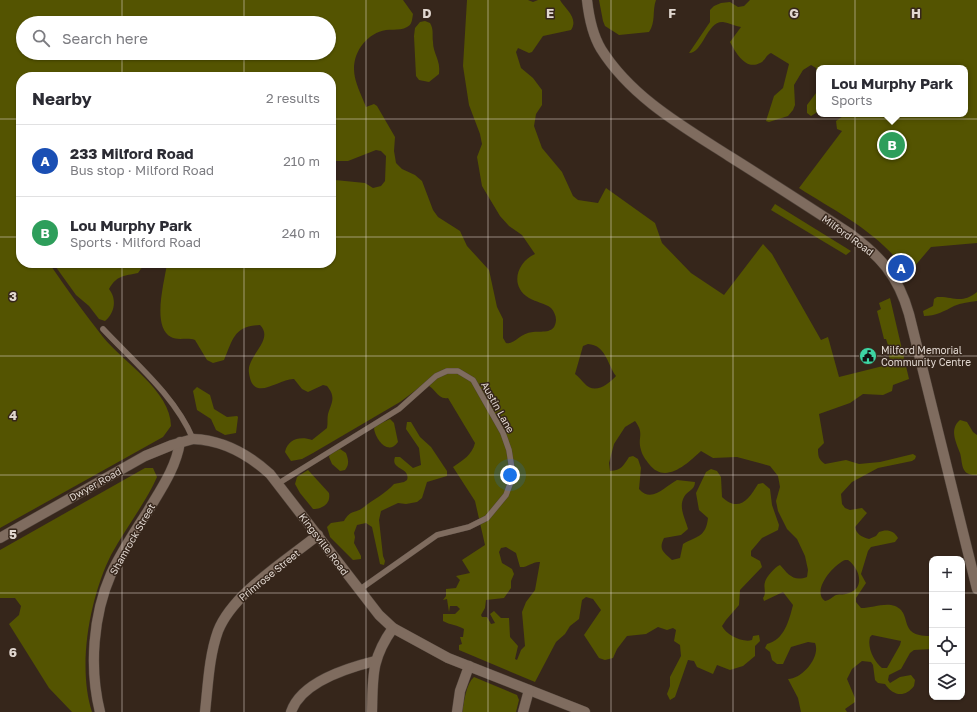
<!DOCTYPE html>
<meta charset="utf-8">
<style>
:root{--surface:#fff;--page:#f7f7f7;--text:#2b2b33;--muted:#7c7c81;--line:#e1e1e2;--accent:#0b8043}
body{margin:0;font-family:"Golos Text",sans-serif;background:var(--page);color:var(--text)}
.controls{position:absolute;right:12px;bottom:12px;display:grid;overflow:hidden;border-radius:8px;box-shadow:0 1px 3px #0004}
.controls button{width:36px;height:36px;display:grid;place-items:center;padding:0;border:0;border-bottom:1px solid var(--line);background:var(--surface);color:var(--text);font:20px sans-serif}
.you{position:absolute;left:510px;top:475px;width:14px;height:14px;margin:-10px;border:3px solid #fff;border-radius:50%;background:#1a73e8;box-shadow:0 0 0 6px #1a73e833}
.badge{display:grid;place-items:center;width:26px;height:26px;border-radius:50%;background:var(--accent);color:#fff;font-size:13px;font-weight:700}
.pin{position:absolute;translate:-50% -50%;border:2px solid #fff;box-shadow:0 1px 4px #0006}
.popup{position:absolute;left:816px;top:65px;width:152px;height:52px;box-sizing:border-box;display:grid;place-content:center;border-radius:8px;background:var(--surface);filter:drop-shadow(0 1px 3px #0005);font-size:13px;white-space:nowrap;color:var(--muted)}
.popup b{font-size:15px;color:var(--text)}
.popup::after{content:'';position:absolute;left:50%;top:100%;margin-left:-8px;border:8px solid transparent;border-top-color:var(--surface)}
.list{margin:0;padding:0;list-style:none}
h2{display:flex;justify-content:space-between;align-items:center;height:52px;margin:0;padding:0 16px;font-size:17px}
h2 small{font-size:13px;font-weight:400;color:var(--muted)}
.list li{display:grid;grid-template-columns:26px 1fr auto;gap:12px;align-items:center;box-sizing:border-box;height:72px;padding:0 16px;border-top:1px solid var(--line)}
.list b{display:block;font-size:15px;white-space:nowrap}
.list p{margin:0;font-size:13px;white-space:nowrap;color:var(--muted)}
.list em{font-size:13px;font-style:normal;color:var(--muted)}
.icon{flex:none;width:22px;height:22px;fill:none;stroke:currentColor;stroke-width:2;stroke-linecap:round;stroke-linejoin:round}
.map{position:relative;flex:none;width:977px;height:712px;overflow:hidden}
.search{position:absolute;background:var(--surface);box-shadow:0 1px 3px #0004;left:16px;top:16px;width:320px;height:44px;display:flex;align-items:center;gap:10px;box-sizing:border-box;padding:0 14px;border-radius:22px;color:var(--muted);font-size:15px}
.panel{position:absolute;background:var(--surface);box-shadow:0 1px 3px #0004;left:16px;top:72px;width:320px;height:196px;border-radius:16px}
.map>svg:first-child{display:block}
</style>
<div class="map">
<svg width="977" height="712" viewBox="0 0 977 712">
<rect width="100%" height="100%" fill="#36261b"/>
<g fill="#545401" fill-rule="evenodd">
<path d="M0 0H403L413 14C412 20 412 25 407 27 401 31 393 29 386 30 368 33 354 50 354 69 354 82 362 96 366 107L374 104 377 106 395 137 394 151 396 163 402 169 415 175 422 181 433 210 438 217 460 231 467 246 489 270 497 307 503 319V338L506 343C515 345 519 333 533 332 544 331 555 334 556 320 556 316 554 311 551 308 545 303 535 302 529 298 509 286 517 262 535 254L522 235 509 226 500 216 482 186 477 157 482 144 480 134 469 105 463 66 467 0H528L533 2 538 0H560C565 9 579 18 571 30L543 36 532 52 529 53 518 48 516 52 521 68 533 78 542 90V105L536 114 534 126 542 148 562 172 573 196 578 200 598 203 606 188 655 223 662 243 691 273 724 295 763 244 772 254 821 340 828 337 839 377 891 364 887 348H889L886 339H884L877 311 881 309 879 303 890 298 909 379 893 385 892 391 883 395 863 394 850 403 819 414 824 443 818 449C818 457 819 460 825 464L846 460 859 464 880 462 913 454 916 456 915 459 912 461 878 468 852 482 841 494 842 504 845 508 850 510 862 508 867 513 855 527C856 534 862 537 869 539L876 536 879 532C886 529 894 530 898 538L895 542 871 547 868 551 861 574 866 583 856 598V602L861 608C872 608 885 602 895 606 914 614 896 637 932 636V649L914 650 910 653 901 669 889 675 888 680 890 683 900 677 911 675 915 680 914 686C905 698 893 696 885 684L878 683 875 680 873 665 871 662 862 661 852 669 847 679 855 698V702L845 709 847 712H801L798 698 788 679C802 679 821 657 815 643L808 642 791 647 783 664H777L772 660 770 652 765 648 767 644C784 640 789 621 793 605L783 592 764 601 763 598C767 592 763 588 765 582 766 577 775 567 780 565 788 574 793 582 807 577L808 570 805 556 797 539 787 529 778 511 776 501 780 487 778 476 770 466 737 457 713 458 701 451C687 464 665 485 649 464 646 460 642 455 641 450 637 437 645 434 635 421L625 427 614 444 609 463 610 471C622 470 623 466 629 457L633 456 638 459 641 468 639 489C652 504 665 486 677 480L695 482C695 490 687 491 684 497 678 508 686 520 688 529L681 535 664 538C658 550 664 552 672 560L680 558 683 544C697 536 706 537 708 518L699 510 696 493 706 472 711 469 717 471 721 477 722 497C739 513 749 499 758 484L763 483 770 489 772 505 779 525 778 530 762 538 751 551V556L760 561 762 567 740 590 739 605 726 620 722 626C726 635 743 643 752 640L753 636 759 635 760 641 755 646V656L743 666 730 670 717 665 713 674 697 667 694 661 688 660 675 697 670 700 667 694 670 686V677L681 656 680 645 674 641 676 630 673 628 667 630 658 627 646 634 627 636 617 649 613 658 605 660 599 658 584 635 601 610 593 599 586 597 582 600 579 619 570 626 565 634 556 642 535 682 459 650V645L462 644 460 637H463L464 629C458 625 450 625 443 621V614H455L460 609 457 606H450L449 612 447 599 443 600 446 596V589L456 588 460 580 456 576 470 573 462 560 485 545 475 501 453 467C463 460 472 455 475 443L448 398C437 400 435 386 424 384L400 402 313 453 302 459 291 461 285 452C288 439 300 436 312 440L327 428C328 423 327 419 328 414 332 402 336 397 327 386L323 385 308 392 302 389 294 379C279 378 253 404 249 373 246 356 275 340 260 325 234 326 233 339 224 360L213 363 207 360 195 340C187 337 178 341 171 337 151 326 165 281 167 263H331V176L335 180 365 183 373 188 381 186 385 181 386 156 381 151 376 150 348 161H331V77H21V263H49C66 288 84 313 103 337 123 362 171 391 171 426L163 437 0 528ZM23 23H329V53H23ZM588 344C606 345 607 364 616 376 608 385 594 395 584 383 581 380 579 377 575 374L583 346ZM506 547 516 553 520 567C527 568 533 561 540 562L535 590 526 602 522 612 525 646 521 650 517 660 515 659 518 646 510 637 509 618H501L494 611 490 614 495 623 491 624 487 617H482L481 615 485 608 486 600 504 598 511 588V581L514 574 512 569 502 563 499 552 501 548ZM845 560H848C859 568 866 587 849 593 845 595 840 594 836 595 832 597 830 600 825 601 811 591 833 565 845 560ZM872 635 901 641 900 645 887 668H882C874 661 867 648 870 637Z"/>
<path d="M599 0H656C652 11 656 22 649 32L619 35 616 33 605 26 603 21Z"/>
<path d="M750 0H977V243L931 247 908 274C882 234 838 213 799 188L842 131 837 129 836 121 846 114H965V68H819V111L811 116 807 113V105L819 89 816 68 811 65 803 70 794 85 795 105 793 110 788 116 769 122 766 121 774 96 783 88 789 64 771 53C766 55 765 61 760 63 745 71 735 51 730 42L741 27C735 26 729 23 723 22 707 21 703 53 689 53L710 22V10L714 6 721 3 730 2 738 7 744 6Z"/>
<path d="M425 21 430 23C434 30 432 34 433 42 433 54 441 60 439 74L429 82 419 80 416 76 414 36 415 28 420 22Z"/>
<path d="M775 204 851 251 846 255 771 210Z"/>
<path d="M53 263H145L138 273C124 276 117 275 109 289 117 299 115 313 105 321L99 319 89 306 76 295Z"/>
<path d="M977 292V301C970 302 961 303 954 306 945 311 935 316 924 316L923 311 933 306 934 299 937 297C954 296 960 305 977 292Z"/>
<path d="M197 387 210 395 214 409 227 417 237 416 238 417 236 433 225 435 216 430 211 419 197 410 193 391Z"/>
<path d="M390 419 394 423 398 442C388 456 376 440 374 429L375 426Z"/>
<path d="M960 420 967 422 973 432 977 435V475C960 476 963 463 960 453 956 442 949 429 960 420Z"/>
<path d="M407 422H411L420 437 431 447 447 471V476L427 482 422 498 417 502 406 504 398 503 381 511 379 520 383 556 385 561 384 565 380 564 379 559 372 527 366 523 357 525 354 533 355 537 354 543 361 556V559L353 560 330 537 327 527 331 523 344 521C351 509 355 514 364 507 375 498 385 494 394 484L404 482 407 480C411 467 390 470 395 457H400L413 468 421 465 419 448 406 429Z"/>
<path d="M340 449 346 453C348 459 350 464 345 470L340 471 332 464 329 457 330 454Z"/>
<path d="M145 468H153L157 477C145 504 125 529 111 555 90 597 77 666 92 712H72L49 688 9 624 19 615 21 606 15 598H0V550Z"/>
<path d="M308 470 329 493C331 503 323 509 313 509L300 493 295 484 297 477Z"/>
<path d="M474 677 517 695 519 700 516 712H462C464 702 466 684 474 677Z"/>
</g>
<g fill="none" stroke-linecap="round" stroke-linejoin="round">
<g stroke="#50433a" stroke-width="6">
<g id="service">
<path d="M103 329C135 363 175 396 193 439"/>
<path d="M279 483 399 409 436 376 447 371H458L473 380 503 433 509 450 513 476 506 495 487 518 469 527 437 535 359 590"/>
</g>
</g>
<g stroke="#50433a" stroke-width="11">
<g id="minor">
<path d="M587 0C589 18 592 34 601 49 631 97 682 126 729 156 769 181 809 207 849 233 880 256 898 275 909 314L977 589"/>
<path d="M193 439C223 440 248 454 270 474L379 615 393 628 448 658 585 712"/>
<path d="M100 712C89 668 93 615 111 574 121 552 135 531 148 511 161 489 176 468 180 442"/>
<path d="M205 712C208 685 209 656 218 631 233 593 286 561 318 535"/>
<path d="M291 712C301 682 347 668 375 661"/>
<path d="M372 712C373 676 371 659 393 628"/>
<path d="M457 712 460 691 469 666"/>
<path d="M523 712 529 690"/>
</g>
</g>
<g stroke="#50433a" stroke-width="11">
<path id="tertiary" d="M0 538 145 456 172 445 193 439"/>
</g>
<use href="#service" stroke="#7f6c5f" stroke-width="5.5"/>
<use href="#minor" stroke="#7f6c5f" stroke-width="10"/>
<use href="#tertiary" stroke="#7f6c5f" stroke-width="10"/>
</g>
<path fill="none" stroke="#e1d7d0" stroke-width="1" stroke-opacity="0.55" d="M122 0V23M244 0V23M366 0V712M488 0V712M611 0V712M733 0V712M855 0V712M122 53V77M244 53V77M0 119H21M331 119H977M0 237H21M331 237H977M122 263V712M244 263V712M0 356H977M0 475H977M0 593H932M962 593H977"/>
<defs>
<g id="civic-disc" transform="scale(0.9)"><circle r="9.5" fill="#3dd4a3" stroke="#36261b"/><path d="M-.6-6.5H3V-4.5H.6V-3L4-1V1h2V6H-6V1h2V-1L-.6-3ZM-1.2 2.5V6h2.4V2.5Z" fill="#111"/></g>
</defs>
<g fill-rule="evenodd">
<use href="#civic-disc" x="868" y="356"/>
</g>
<g text-anchor="middle" dominant-baseline="central" stroke-width="3" stroke-linejoin="round" paint-order="stroke">
<g font-size="10" fill="#e1d7d0" stroke="#36261b">
<text transform="translate(848 235) rotate(36)">Milford Road</text>
<text transform="translate(498 407) rotate(61)">Austin Lane</text>
<text transform="translate(95 484) rotate(-29)">Dwyer Road</text>
<text transform="translate(132 539) rotate(-60)">Shamrock Street</text>
<text transform="translate(324 544) rotate(53)">Kingsville Road</text>
<text transform="translate(269 575) rotate(-39)">Primrose Street</text>
</g>
<g font-size="10" fill="#e1d7d0" stroke="#36261b" text-anchor="start">
<text x="881" y="350">Milford Memorial<tspan x="881" dy="12">Community Centre</tspan></text>
</g>
</g>
<g font-size="13" text-anchor="middle" font-weight="bold" fill="#e1d7d0" stroke="#36261b" stroke-width="3" stroke-linejoin="round" paint-order="stroke">
<text x="427" y="18">D</text>
<text x="550" y="18">E</text>
<text x="672" y="18">F</text>
<text x="794" y="18">G</text>
<text x="916" y="18">H</text>
<text x="13" y="301">3</text>
<text x="13" y="420">4</text>
<text x="13" y="539">5</text>
<text x="13" y="657">6</text>
</g>
</svg>
<div class="controls">
<button>+</button>
<button>−</button>
<button><svg class="icon" aria-label="locate" viewBox="0 0 24 24"><circle cx="12" cy="12" r="6"/><path d="M12 2v4M12 18v4M2 12h4M18 12h4"/></svg></button>
<button><svg class="icon" aria-label="layers" viewBox="0 0 24 24"><path d="M12 4l9 5-9 5-9-5zM3 14l9 5 9-5"/></svg></button>
</div>
<div class="you"></div>
<div class="pin badge" style="left:901px;top:268px;background:#1a4fb4">A</div>
<div class="pin badge" style="left:892px;top:145px;background:#2e9e5b">B</div>
<div class="popup"><b>Lou Murphy Park</b>Sports</div>
<div class="search"><svg class="icon" aria-label="search" viewBox="0 0 24 24"><circle cx="10" cy="10" r="6"/><path d="M15 15l6 6"/></svg>Search here</div>
<section class="panel">
<h2>Nearby<small>2 results</small></h2>
<ul class="list">
<li><span class="badge" style="background:#1a4fb4">A</span><div><b>233 Milford Road</b><p>Bus stop · Milford Road</p></div><em>210 m</em></li>
<li><span class="badge" style="background:#2e9e5b">B</span><div><b>Lou Murphy Park</b><p>Sports · Milford Road</p></div><em>240 m</em></li>
</ul>
</section>
</div>
